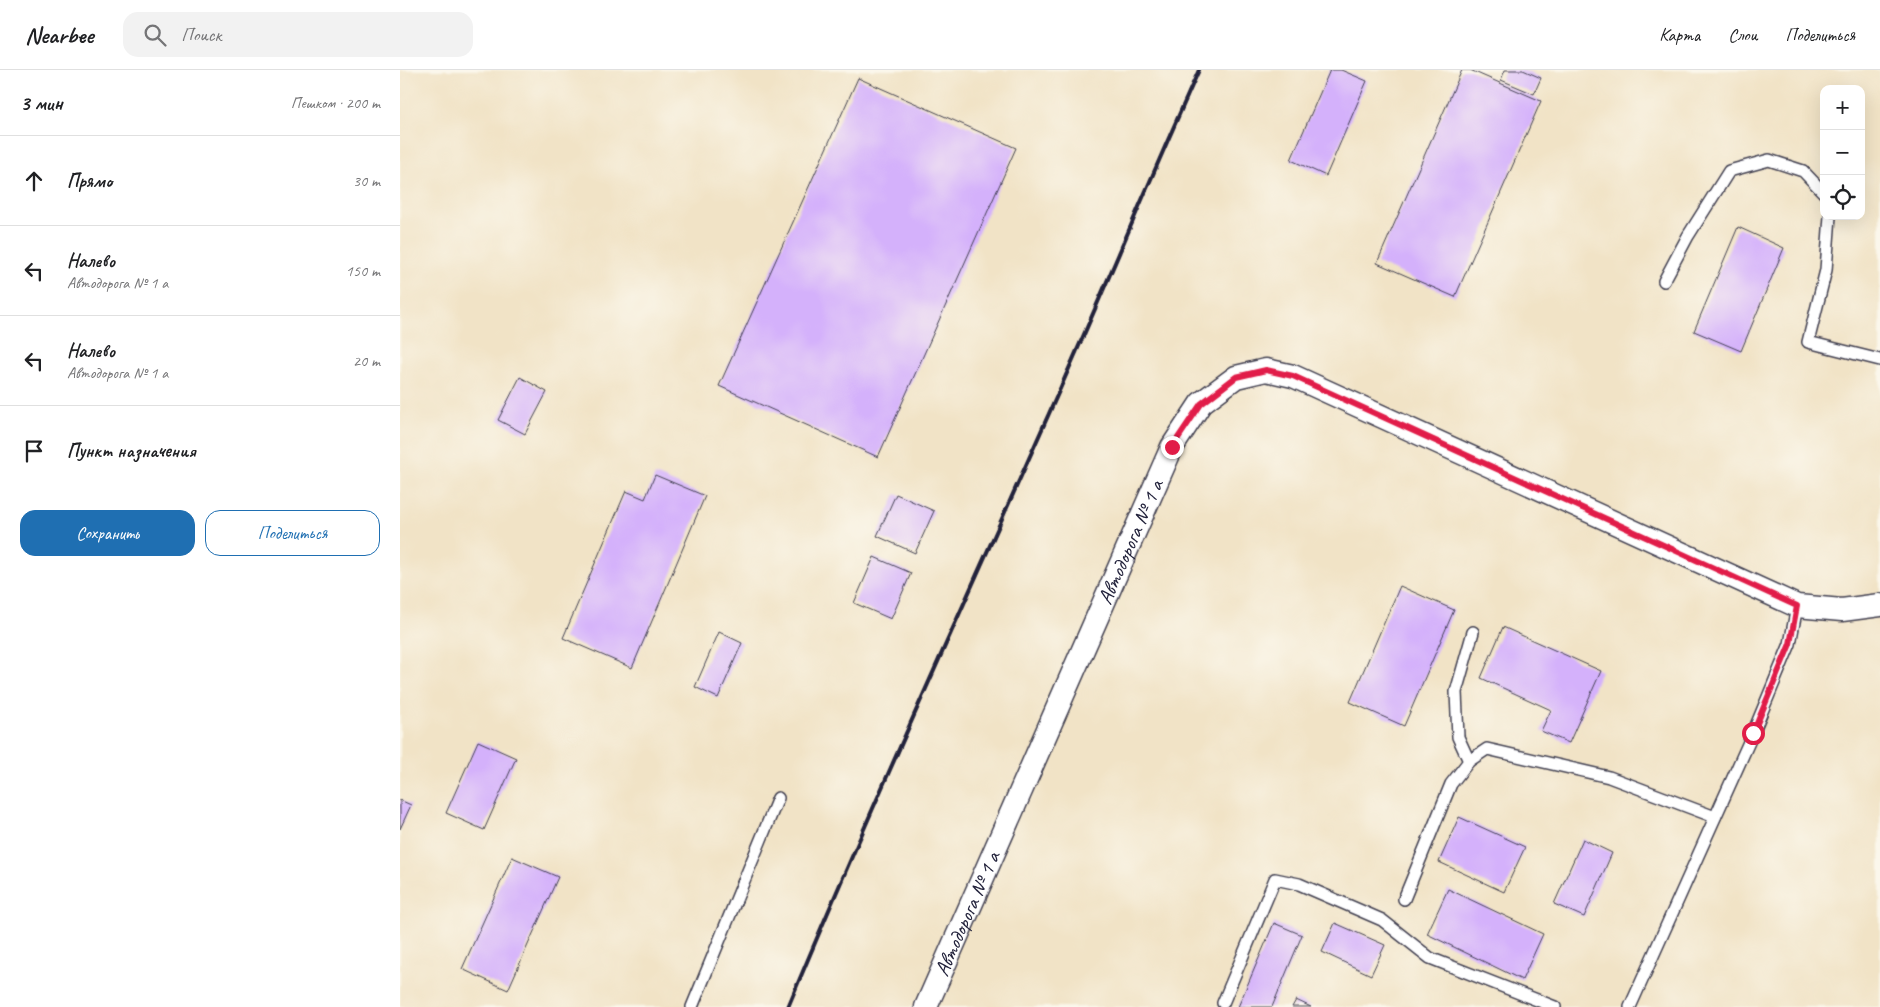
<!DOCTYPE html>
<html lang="ru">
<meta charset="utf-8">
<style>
:root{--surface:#fff;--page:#f2f2f2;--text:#202124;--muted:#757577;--line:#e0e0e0;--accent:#1f6fb2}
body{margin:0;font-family:Caveat,sans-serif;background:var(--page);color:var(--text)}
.controls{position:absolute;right:15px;top:15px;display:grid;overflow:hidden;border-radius:10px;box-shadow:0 5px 20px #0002}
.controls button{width:45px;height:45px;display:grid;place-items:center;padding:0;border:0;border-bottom:1px solid var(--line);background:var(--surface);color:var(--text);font:25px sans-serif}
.stop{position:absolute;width:15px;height:15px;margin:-11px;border:4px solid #e11d48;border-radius:50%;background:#fff}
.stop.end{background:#e11d48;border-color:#fff;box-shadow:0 1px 5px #0008}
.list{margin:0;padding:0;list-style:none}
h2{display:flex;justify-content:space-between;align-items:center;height:65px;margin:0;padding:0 20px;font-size:21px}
h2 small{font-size:16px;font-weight:400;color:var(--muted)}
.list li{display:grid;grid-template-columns:32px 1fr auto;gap:15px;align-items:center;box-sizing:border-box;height:90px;padding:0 20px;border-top:1px solid var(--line)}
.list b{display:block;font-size:19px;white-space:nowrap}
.list p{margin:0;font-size:16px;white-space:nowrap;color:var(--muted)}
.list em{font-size:16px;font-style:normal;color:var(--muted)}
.actions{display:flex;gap:10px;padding:15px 20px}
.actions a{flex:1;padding:11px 0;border:1px solid var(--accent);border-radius:15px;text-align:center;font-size:18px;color:var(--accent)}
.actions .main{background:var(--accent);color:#fff}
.icon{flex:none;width:28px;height:28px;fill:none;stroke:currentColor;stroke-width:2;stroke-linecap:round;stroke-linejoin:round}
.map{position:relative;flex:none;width:1480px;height:937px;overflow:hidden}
header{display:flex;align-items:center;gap:30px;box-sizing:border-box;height:70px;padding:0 25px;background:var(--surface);border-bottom:1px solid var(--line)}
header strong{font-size:24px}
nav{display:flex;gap:28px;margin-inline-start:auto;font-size:18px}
.search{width:350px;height:45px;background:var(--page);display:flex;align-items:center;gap:12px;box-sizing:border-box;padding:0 18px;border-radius:15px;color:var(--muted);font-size:19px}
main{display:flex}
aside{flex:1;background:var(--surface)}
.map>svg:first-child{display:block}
</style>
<header>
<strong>Nearbee</strong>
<div class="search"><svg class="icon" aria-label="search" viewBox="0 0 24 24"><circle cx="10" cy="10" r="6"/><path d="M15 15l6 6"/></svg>Поиск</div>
<nav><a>Карта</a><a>Слои</a><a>Поделиться</a></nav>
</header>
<main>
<aside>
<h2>3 мин<small>Пешком · 200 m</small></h2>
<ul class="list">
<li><svg class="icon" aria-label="ahead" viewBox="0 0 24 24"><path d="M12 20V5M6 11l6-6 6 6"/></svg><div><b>Прямо</b></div><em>30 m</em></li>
<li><svg class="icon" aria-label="left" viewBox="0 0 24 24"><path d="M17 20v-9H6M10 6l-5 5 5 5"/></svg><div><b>Налево</b><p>Автодорога № 1 а</p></div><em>150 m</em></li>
<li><svg class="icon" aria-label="left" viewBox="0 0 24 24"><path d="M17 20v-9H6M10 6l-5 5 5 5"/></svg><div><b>Налево</b><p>Автодорога № 1 а</p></div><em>20 m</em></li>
<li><svg class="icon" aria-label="arrive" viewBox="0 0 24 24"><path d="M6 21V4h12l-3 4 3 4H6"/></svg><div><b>Пункт назначения</b></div></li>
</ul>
<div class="actions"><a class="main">Сохранить</a><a>Поделиться</a></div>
</aside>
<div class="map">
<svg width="1480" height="937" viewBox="0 0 1480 937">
<rect width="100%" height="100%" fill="#fbf7ec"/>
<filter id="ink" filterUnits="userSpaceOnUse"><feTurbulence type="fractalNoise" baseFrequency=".02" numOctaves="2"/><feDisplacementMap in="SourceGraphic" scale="10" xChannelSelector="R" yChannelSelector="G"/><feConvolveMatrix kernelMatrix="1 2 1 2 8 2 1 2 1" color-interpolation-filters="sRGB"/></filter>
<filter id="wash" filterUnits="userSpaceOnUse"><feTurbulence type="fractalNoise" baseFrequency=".0096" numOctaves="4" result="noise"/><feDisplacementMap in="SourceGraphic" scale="20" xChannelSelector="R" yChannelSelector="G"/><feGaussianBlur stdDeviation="1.12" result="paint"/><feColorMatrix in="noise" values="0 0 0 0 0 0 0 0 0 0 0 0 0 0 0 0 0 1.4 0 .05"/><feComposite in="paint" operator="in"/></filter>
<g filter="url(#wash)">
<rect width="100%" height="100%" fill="#f1e3c6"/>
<g id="blocks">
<g fill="#d4b1fb">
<path d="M930 0H941L967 11 926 106 891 90Z"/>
<path d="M1062 0H1070L1141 31 1055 227 977 193Z"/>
<path d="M1105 0H1123L1141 8 1134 24 1101 10Z"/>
<path d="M458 8 616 78 478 387 319 316Z"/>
<path d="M1338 157 1384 178 1341 281 1294 261Z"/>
<path d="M120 307 147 322 125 364 98 350Z"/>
<path d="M255 405 305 426 232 598 163 568 226 421 245 429Z"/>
<path d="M496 424 534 441 515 483 477 466Z"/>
<path d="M474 487 511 503 491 549 454 533Z"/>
<path d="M1000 516 1054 540 1004 656 950 632Z"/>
<path d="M1103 557 1201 601 1169 673 1141 661 1151 640 1081 608Z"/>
<path d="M319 562 342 573 318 628 295 617Z"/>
<path d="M78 671 116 688 84 760 46 743Z"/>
<path d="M0 730 11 735 0 759Z"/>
<path d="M1059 747 1125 777 1104 822 1039 792Z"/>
<path d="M1183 769 1212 783 1184 847 1154 834Z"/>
<path d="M112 787 158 807 108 920 62 899Z"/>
<path d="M1048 819 1143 864 1122 910 1027 864Z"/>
<path d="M874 853 902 865 872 937H838Z"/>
<path d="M935 853 985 875 971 905 922 882Z"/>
<path d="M896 930 911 937H892Z"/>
</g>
</g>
</g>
<g filter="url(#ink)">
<use href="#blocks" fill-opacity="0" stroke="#413f50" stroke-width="1"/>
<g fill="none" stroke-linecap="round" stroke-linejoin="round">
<g stroke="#413f50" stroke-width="14">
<g id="lane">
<path d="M1430 146 1426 200 1408 272 1480 290"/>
<path d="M1264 211 1288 166 1329 101 1369 90 1403 101 1424 123"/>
<path d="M1069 691 1058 667 1056 622 1073 562"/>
<path d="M1004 829 1051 714 1069 691 1087 679 1209 707 1315 747"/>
<path d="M823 933 875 809 899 814 982 850 1030 888 1155 937"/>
<path d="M292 937 378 728"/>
<path d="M1230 937 1353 663 1390 574 1397 536"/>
</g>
</g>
<g stroke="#413f50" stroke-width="25">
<g id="street">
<path id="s1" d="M526 937 772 377 801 333 836 307 866 300 893 306 1397 536 1442 540 1480 535"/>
</g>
</g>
<use href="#lane" stroke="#fff" stroke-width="11"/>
<use href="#street" stroke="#fff" stroke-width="22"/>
<path stroke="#22223b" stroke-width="4" d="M388 937C474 730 568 526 659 321 707 214 751 106 799 0"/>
</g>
</g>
<g fill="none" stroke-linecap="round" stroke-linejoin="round" filter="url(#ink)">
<path stroke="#e11d48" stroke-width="6" d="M772 377 801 334 836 307 866 300 893 306 1397 536 1390 574 1353 663"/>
</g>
<g text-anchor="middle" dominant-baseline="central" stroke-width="4" stroke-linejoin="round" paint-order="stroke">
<g font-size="21" fill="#22223b" stroke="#fbf7ec">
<text stroke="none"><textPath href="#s1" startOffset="508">Автодорога № 1 а</textPath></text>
<text stroke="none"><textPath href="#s1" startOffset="102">Автодорога № 1 а</textPath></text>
</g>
</g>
</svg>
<div class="controls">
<button>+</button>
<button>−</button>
<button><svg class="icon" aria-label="locate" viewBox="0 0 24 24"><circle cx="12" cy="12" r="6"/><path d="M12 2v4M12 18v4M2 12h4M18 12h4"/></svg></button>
</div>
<div class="stop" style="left:1353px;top:663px"></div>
<div class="stop end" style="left:772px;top:377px"></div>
</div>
</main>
